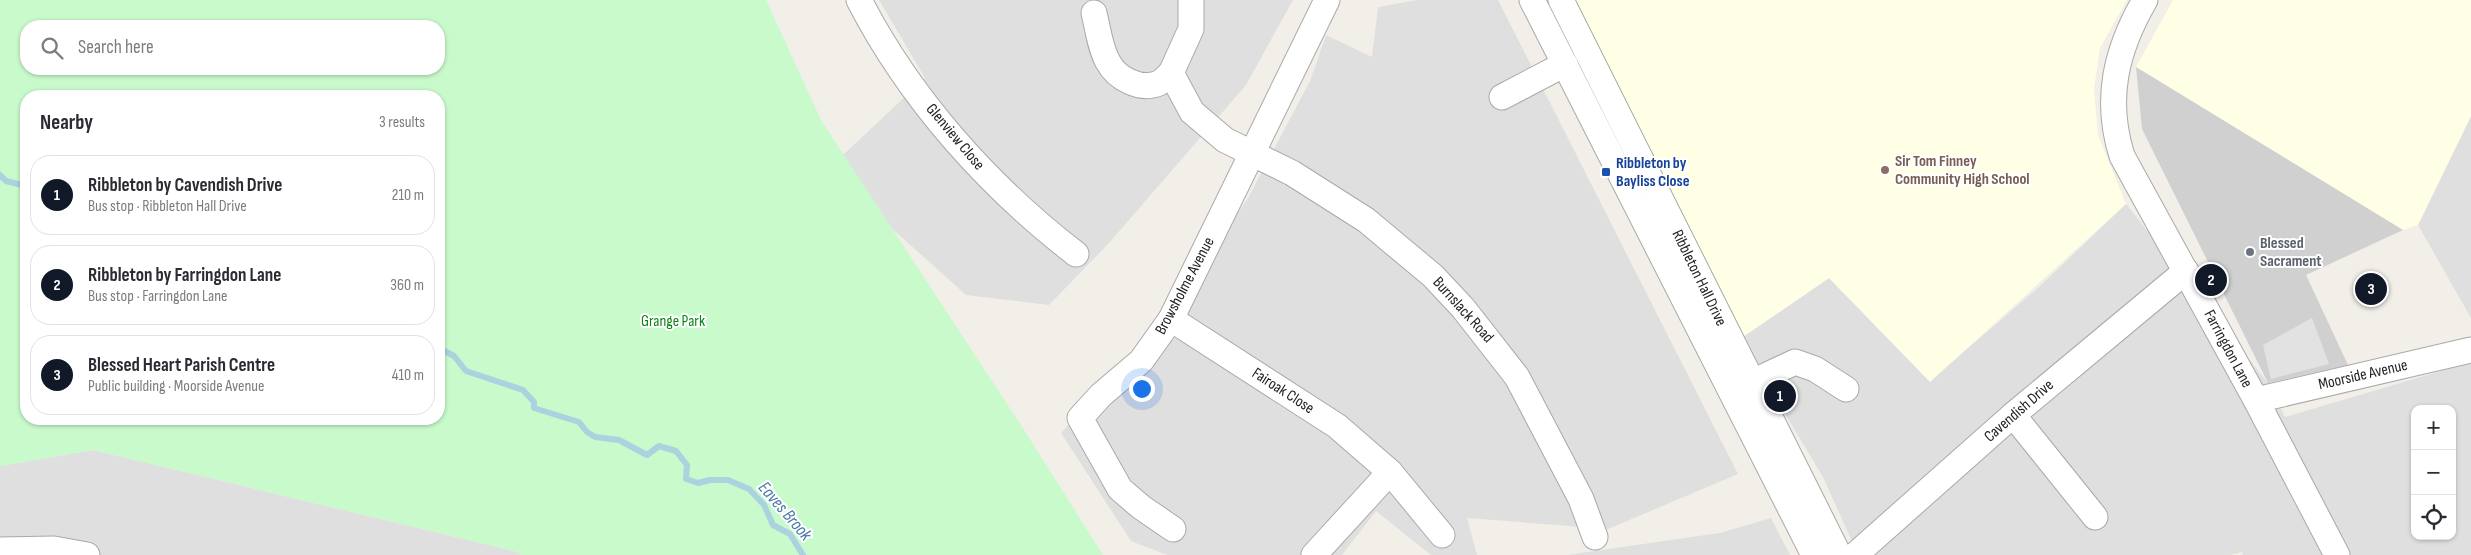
<!DOCTYPE html>
<meta charset="utf-8">
<style>
:root{--surface:#fff;--page:#f7f7f7;--text:#2b2b33;--muted:#7c7c81;--line:#e1e1e2;--accent:#111827}
body{margin:0;font-family:"Sofia Sans Condensed",sans-serif;background:var(--page);color:var(--text)}
.controls{position:absolute;right:15px;bottom:15px;display:grid;overflow:hidden;border-radius:10px;box-shadow:0 1px 4px #0004}
.controls button{width:45px;height:45px;display:grid;place-items:center;padding:0;border:0;border-bottom:1px solid var(--line);background:var(--surface);color:var(--text);font:25px sans-serif}
.you{position:absolute;left:1141px;top:388px;width:18px;height:18px;margin:-12px;border:4px solid #fff;border-radius:50%;background:#1a73e8;box-shadow:0 0 0 8px #1a73e833}
.badge{display:grid;place-items:center;width:32px;height:32px;border-radius:50%;background:var(--accent);color:#fff;font-size:16px;font-weight:700}
.pin{position:absolute;translate:-50% -50%;border:2px solid #fff;box-shadow:0 1px 5px #0006}
.list{margin:0;padding:0;list-style:none}
h2{display:flex;justify-content:space-between;align-items:center;height:65px;margin:0;padding:0 20px;font-size:21px}
h2 small{font-size:16px;font-weight:400;color:var(--muted)}
.list li{display:grid;grid-template-columns:32px 1fr auto;gap:15px;align-items:center;box-sizing:border-box;height:80px;margin:0 10px 10px;padding:0 10px;border:1px solid var(--line);border-radius:20px}
.list b{display:block;font-size:19px;white-space:nowrap}
.list p{margin:0;font-size:16px;white-space:nowrap;color:var(--muted)}
.list em{font-size:16px;font-style:normal;color:var(--muted)}
.icon{flex:none;width:28px;height:28px;fill:none;stroke:currentColor;stroke-width:2;stroke-linecap:round;stroke-linejoin:round}
.map{position:relative;flex:none;width:2471px;height:555px;overflow:hidden}
.search{position:absolute;background:var(--surface);box-shadow:0 1px 4px #0004;left:20px;top:20px;width:425px;height:55px;display:flex;align-items:center;gap:12px;box-sizing:border-box;padding:0 18px;border-radius:20px;color:var(--muted);font-size:19px}
.panel{position:absolute;background:var(--surface);box-shadow:0 1px 4px #0004;left:20px;top:90px;width:425px;height:335px;border-radius:20px}
.map>svg:first-child{display:block}
</style>
<div class="map">
<svg width="2471" height="555" viewBox="0 0 2471 555">
<rect width="100%" height="100%" fill="#f2efe9"/>
<g fill="#e0dfdf" fill-rule="evenodd">
<path d="M879 0H1293L1246 85 1109 243 1049 305 966 295 827 170 925 78Z"/>
<path d="M1417 0H1498L1738 474 1608 529 1467 518 1477 555H1431L1376 511 1342 555H1167L1131 541 1061 433 1133 352 1247 200 1310 81 1326 35 1372 57 1378 7Z"/>
<path d="M2471 116V318L2418 225Z"/>
<path d="M2126 204 2268 383 2285 417 2451 368 2471 353V555H2243L2242 552 2231 555H1858L1823 477 1740 339 1829 278 1930 381 2040 286ZM2415 409H2452V536H2415Z"/>
<path d="M93 450 518 552 521 555H0V466Z"/>
<path d="M1771 518 1790 555H1567L1720 533Z"/>
</g>
<g fill="#ffffe5">
<path d="M1576 0H2127L2100 48 2094 89 2098 135 2126 204 1930 382 1829 278 1740 339Z"/>
<path d="M2173 0H2471V116L2418 225 2403 230 2136 67Z"/>
</g>
<path fill="#d0d0d0" d="M2136 67 2403 230 2306 275 2348 365 2268 383 2142 129Z"/>
<path fill="#c8facc" fill-rule="evenodd" d="M0 0H766L821 120 1026 433 1103 555H521L518 552 93 450 0 466ZM26 26H439V69H26ZM26 96H439V419H26Z"/>
<path fill="#e2e2e2" d="M2312 318 2329 364 2271 379 2263 345Z"/>
<g fill="none" stroke-linecap="round" stroke-linejoin="round">
<g stroke="#aad3df" stroke-width="6">
<path d="M0 175 6 181 26 186"/>
<path d="M439 348 454 356 466 371 523 390 534 402V408L579 422 587 432 595 437 619 440 647 455 659 446 676 451 687 465 686 479 698 483 710 480H728L749 489 764 505 773 525 790 534 803 555"/>
</g>
<g stroke="#a9a9a9" stroke-width="27">
<g id="minor">
<path d="M859 0C910 99 988 186 1076 254"/>
<path d="M1532 0 1814 555"/>
<path d="M1561 0 1839 555"/>
<path d="M2145 0C2116 50 2104 99 2122 156L2256 400 2337 555"/>
<path d="M1094 13C1098 29 1100 48 1108 62 1117 79 1141 91 1159 83 1163 81 1167 76 1171 73L1192 112 1225 140 1292 173 1366 220 1433 276 1463 308 1517 377 1581 499 1595 537"/>
<path d="M1171 73 1191 29V0"/>
<path d="M1502 97 1565 64"/>
<path d="M1171 319 1337 426 1390 472 1314 555"/>
<path d="M1753 385 1763 377 1795 362 1815 369 1846 389"/>
<path d="M2256 400 2471 350"/>
<path d="M2013 415 2095 517"/>
<path d="M1390 472 1442 535"/>
<path d="M1173 529 1141 507 1120 489 1080 418 1101 395 1141 361 1171 319 1327 0"/>
<path d="M0 550 54 549 87 555"/>
<path d="M1855 555 2013 415 2186 271"/>
</g>
</g>
<use href="#minor" stroke="#fff" stroke-width="25"/>
</g>
<circle fill="#8d6e63" stroke="#fff" stroke-width="2" cx="1885" cy="170" r="5"/>
<rect fill="#1a4fb4" stroke="#fff" stroke-width="2" x="1601" y="167" width="10" height="10" rx="2.5"/>
<circle fill="#6b7280" stroke="#fff" stroke-width="2" cx="2250" cy="252" r="5"/>
<g text-anchor="middle" dominant-baseline="central" stroke-width="4" stroke-linejoin="round" paint-order="stroke">
<g font-size="16" fill="#222" stroke="#fff">
<text transform="translate(955 137) rotate(50)">Glenview Close</text>
<text transform="translate(1699 278) rotate(64)">Ribbleton Hall Drive</text>
<text transform="translate(1185 286) rotate(-62)">Browsholme Avenue</text>
<text transform="translate(1463 310) rotate(48)">Burnslack Road</text>
<text transform="translate(2228 349) rotate(62)">Farringdon Lane</text>
<text transform="translate(2363 375) rotate(-13)">Moorside Avenue</text>
<text transform="translate(1283 391) rotate(33)">Fairoak Close</text>
<text transform="translate(2019 411) rotate(-41)">Cavendish Drive</text>
</g>
<g font-size="16" font-weight="bold" fill="#785e54" stroke="#fff" text-anchor="start">
<text x="1895" y="161">Sir Tom Finney<tspan x="1895" dy="18">Community High School</tspan></text>
</g>
<g font-size="16" font-weight="bold" fill="#164399" stroke="#fff" text-anchor="start">
<text x="1616" y="163">Ribbleton by<tspan x="1616" dy="18">Bayliss Close</tspan></text>
</g>
<g font-size="16" font-weight="bold" fill="#5b616d" stroke="#fff" text-anchor="start">
<text x="2260" y="243">Blessed<tspan x="2260" dy="18">Sacrament</tspan></text>
</g>
<g font-size="16" fill="#0c8416" stroke="#fff">
<text x="673" y="321">Grange Park</text>
</g>
<g font-size="18" font-style="italic" fill="#4a7aab" stroke="#fff">
<text transform="translate(785 511) rotate(49)">Eaves Brook</text>
</g>
</g>
</svg>
<div class="controls">
<button>+</button>
<button>−</button>
<button><svg class="icon" aria-label="locate" viewBox="0 0 24 24"><circle cx="12" cy="12" r="6"/><path d="M12 2v4M12 18v4M2 12h4M18 12h4"/></svg></button>
</div>
<div class="you"></div>
<div class="pin badge" style="left:1780px;top:396px">1</div>
<div class="pin badge" style="left:2211px;top:280px">2</div>
<div class="pin badge" style="left:2371px;top:289px">3</div>
<div class="search"><svg class="icon" aria-label="search" viewBox="0 0 24 24"><circle cx="10" cy="10" r="6"/><path d="M15 15l6 6"/></svg>Search here</div>
<section class="panel">
<h2>Nearby<small>3 results</small></h2>
<ul class="list">
<li><span class="badge">1</span><div><b>Ribbleton by Cavendish Drive</b><p>Bus stop · Ribbleton Hall Drive</p></div><em>210 m</em></li>
<li><span class="badge">2</span><div><b>Ribbleton by Farringdon Lane</b><p>Bus stop · Farringdon Lane</p></div><em>360 m</em></li>
<li><span class="badge">3</span><div><b>Blessed Heart Parish Centre</b><p>Public building · Moorside Avenue</p></div><em>410 m</em></li>
</ul>
</section>
</div>
